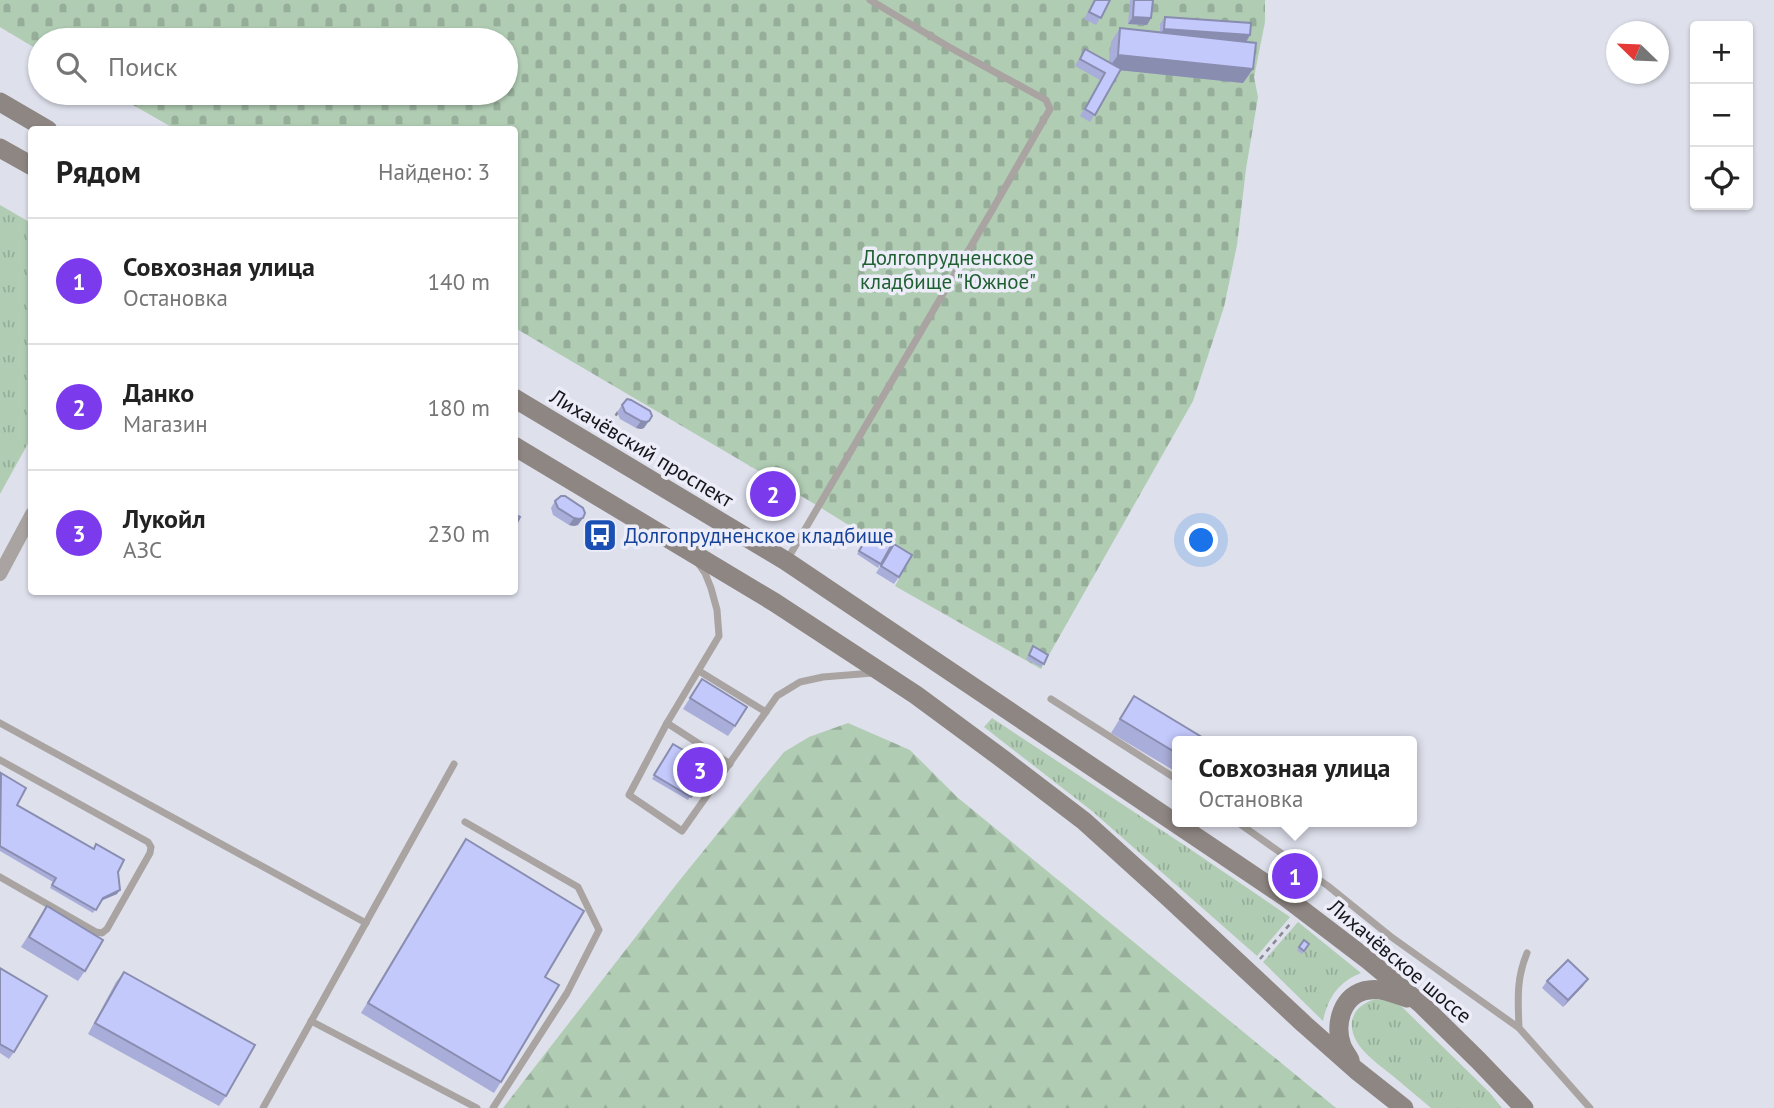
<!DOCTYPE html>
<html lang="ru">
<meta charset="utf-8">
<style>
:root{--surface:#fff;--page:#f6f6f6;--text:#222;--muted:#767676;--line:#e0e0e0;--accent:#7c3aed}
body{margin:0;font-family:"PT Sans",sans-serif;background:var(--page);color:var(--text)}
.controls{position:absolute;right:21px;top:21px;display:grid;overflow:hidden;border-radius:7px;box-shadow:0 2px 5px #0004}
.controls button{width:63px;height:63px;display:grid;place-items:center;padding:0;border:0;border-bottom:2px solid var(--line);background:var(--surface);color:var(--text);font:35px sans-serif}
.compass{position:absolute;left:1606px;top:21px;width:63px;height:63px;border-radius:50%;background:var(--surface);box-shadow:0 2px 5px #0004;rotate:293deg}
.you{position:absolute;left:1202px;top:541px;width:24px;height:24px;margin:-18px;border:5px solid #fff;border-radius:50%;background:#1a73e8;box-shadow:0 0 0 10px #1a73e833}
.badge{display:grid;place-items:center;width:46px;height:46px;border-radius:50%;background:var(--accent);color:#fff;font-size:23px;font-weight:700}
.pin{position:absolute;translate:-50% -50%;border:4px solid #fff;box-shadow:0 2px 7px #0006}
.popup{position:absolute;left:1172px;top:736px;width:245px;height:91px;box-sizing:border-box;display:grid;place-content:center;border-radius:7px;background:var(--surface);filter:drop-shadow(0 2px 5px #0005);font-size:23px;white-space:nowrap;color:var(--muted)}
.popup b{font-size:26px;color:var(--text)}
.popup::after{content:'';position:absolute;left:50%;top:100%;margin-left:-14px;border:14px solid transparent;border-top-color:var(--surface)}
.list{margin:0;padding:0;list-style:none}
h2{display:flex;justify-content:space-between;align-items:center;height:91px;margin:0;padding:0 28px;font-size:30px}
h2 small{font-size:23px;font-weight:400;color:var(--muted)}
.list li{display:grid;grid-template-columns:46px 1fr auto;gap:21px;align-items:center;box-sizing:border-box;height:126px;padding:0 28px;border-top:2px solid var(--line)}
.list b{display:block;font-size:26px;white-space:nowrap}
.list p{margin:0;font-size:23px;white-space:nowrap;color:var(--muted)}
.list em{font-size:23px;font-style:normal;color:var(--muted)}
.icon{flex:none;width:38px;height:38px;fill:none;stroke:currentColor;stroke-width:2;stroke-linecap:round;stroke-linejoin:round}
.map{position:relative;flex:none;width:1774px;height:1108px;overflow:hidden}
.search{position:absolute;background:var(--surface);box-shadow:0 2px 5px #0004;left:28px;top:28px;width:490px;height:77px;display:flex;align-items:center;gap:18px;box-sizing:border-box;padding:0 24px;border-radius:38px;color:var(--muted);font-size:26px}
.panel{position:absolute;background:var(--surface);box-shadow:0 2px 5px #0004;left:28px;top:126px;width:490px;height:469px;border-radius:7px}
.map>svg:first-child{display:block}
</style>
<div class="map">
<svg width="1774" height="1108" viewBox="0 0 1774 1108">
<defs>
<pattern id="grass-tufts" width="24" height="20" patternUnits="userSpaceOnUse" patternTransform="scale(1.75)"><rect width="24" height="20" fill="#b0ccb3"/><path d="M3 7l-1-3M5 7V3M7 7l1-3M15 17l-1-3M17 17v-4M19 17l1-3" fill="none" stroke="#96ae99"/></pattern>
<pattern id="forest-firs" width="22" height="20" patternUnits="userSpaceOnUse" patternTransform="scale(1.75)"><rect width="22" height="20" fill="#b0ccb3"/><path d="M5 1l3.5 6h-7zM16 11l3.5 6h-7z" fill="#96ae99"/></pattern>
<pattern id="cemetery-stones" width="16" height="16" patternUnits="userSpaceOnUse" patternTransform="scale(1.75)"><rect width="16" height="16" fill="#b0ccb3"/><path d="M2 7V4a2 2 0 0 1 4 0v3zM10 15v-3a2 2 0 0 1 4 0v3z" fill="#96ae99"/></pattern>
</defs>
<rect width="100%" height="100%" fill="#dee0ec"/>
<g fill="url(#grass-tufts)">
<path d="M0 205 31 223V438L0 494Z"/>
<path d="M992 718 1187 847 1290 917 1257 956 1092 811 984 727Z"/>
<path d="M1298 922 1361 973C1338 982 1328 998 1323 1021L1263 962Z"/>
<path d="M1375 999 1393 1002 1401 1006 1490 1093 1502 1108H1431C1418 1097 1405 1086 1393 1076 1376 1062 1349 1045 1352 1021 1354 1009 1364 1003 1375 999Z"/>
</g>
<path fill="url(#forest-firs)" d="M848 723 910 750 957 797 1336 1108H503L679 881 784 752 809 737Z"/>
<path fill="url(#cemetery-stones)" d="M0 0H1265V22L1254 77 1258 97 1246 169 1237 245 1224 307 1193 401 1041 669 895 586 908 562 818 506 515 328 514 130 175 129 112 93H506V40H40V51L0 27Z"/>
<g fill="none" stroke-linecap="round" stroke-linejoin="round">
<g stroke="#878991" stroke-width="2.5" stroke-dasharray="5 5" stroke-linecap="butt">
<path d="M610 424 618 412"/>
<path d="M1260 959 1290 924"/>
</g>
<g stroke="#a9a4a1" stroke-width="7">
<path d="M787 560 991 212 1050 109 1046 100 949 47 870 0"/>
<path d="M698 563 705 573 711 588 717 610 719 636 667 723 629 795 682 831 777 696 800 682 823 677 873 673"/>
<path d="M699 671 766 712"/>
<path d="M1051 699 1178 780"/>
<path d="M0 723 366 923"/>
<path d="M667 723 730 764"/>
<path d="M0 760 148 842 151 847 150 853 107 929 102 933 96 932 0 877"/>
<path d="M465 822 578 887 599 930 567 993 493 1108"/>
<path d="M1237 822 1328 886 1390 936 1519 1028"/>
<path d="M1527 953C1516 979 1518 1001 1519 1028L1590 1108"/>
<path d="M311 1021 477 1108"/>
<path d="M263 1108 454 764"/>
</g>
<path stroke="#a9a4a1" stroke-width="14" d="M0 574 32 514"/>
<g stroke="#8e8682" stroke-width="19">
<path d="M0 102 48 130"/>
<path d="M0 148 32 166"/>
<path d="M514 398 786 561 1284 896 1368 960 1421 1004 1478 1060 1524 1108"/>
<path d="M514 446 774 602 916 695 1004 760 1084 821 1168 897 1304 1024 1356 1070 1404 1108"/>
<path d="M1350 1060C1348 1056 1344 1051 1342 1046 1334 1024 1342 993 1369 990 1382 988 1395 994 1407 998"/>
</g>
</g>
<g fill="#a9add9">
<path d="M1094 0H1110L1096 25 1084 19Z"/>
<path d="M1130 0H1153L1151 18 1147 25 1128 24Z"/>
<path d="M1165 17 1250 35 1246 42 1253 69 1243 83 1120 70 1090 122 1080 116 1100 80 1075 66 1085 49 1109 62 1111 42 1120 28 1160 32V24Z"/>
<path d="M631 400 644 428 641 429 636 428 620 419 617 412 622 405Z"/>
<path d="M771 473 785 501 780 508 757 495Z"/>
<path d="M565 496 578 525 574 526 569 525 553 515 551 508 555 501Z"/>
<path d="M870 533 891 546 878 568 857 554Z"/>
<path d="M894 544 899 577 894 584 876 573Z"/>
<path d="M1033 646 1048 655 1041 667 1026 659Z"/>
<path d="M702 679 735 726 728 736 683 709Z"/>
<path d="M1134 696 1178 741V773L1111 733Z"/>
<path d="M673 744 710 766 688 800 652 779Z"/>
<path d="M0 774 17 805 118 872 117 894 101 901 93 913 50 888 53 882 0 851Z"/>
<path d="M466 839 545 977 501 1082 494 1093 361 1013Z"/>
<path d="M47 906 85 971 78 981 21 947Z"/>
<path d="M1304 940 1309 944 1302 954 1297 950Z"/>
<path d="M0 968 14 1052 9 1059 0 1053Z"/>
<path d="M124 972 226 1096 219 1106 88 1034 116 982Z"/>
<path d="M1547 981 1583 986 1563 1007 1542 988Z"/>
</g>
<g fill="#898db0">
<path d="M1133 17 1151 18 1147 25 1128 24Z"/>
<path d="M1164 29 1250 35 1246 42 1159 36Z"/>
<path d="M1118 55 1253 69 1243 83 1108 69Z"/>
<path d="M641 421H649L644 428 641 429 636 428Z"/>
<path d="M574 518H583L578 525 574 526 569 525Z"/>
<path d="M120 890 117 894 100 901 103 898Z"/>
<path d="M1588 979 1583 986 1563 1007 1568 1000Z"/>
</g>
<g fill="#c4c9fc" stroke="#898db0" stroke-width="2">
<path d="M1095 0H1110L1101 18 1089 12Z"/>
<path d="M1134 0H1153L1151 18 1133 17Z"/>
<path d="M1165 17 1251 23 1250 35 1164 29Z"/>
<path d="M1120 28 1256 43 1253 69 1118 55Z"/>
<path d="M1085 49 1121 69 1095 115 1085 109 1105 73 1080 59Z"/>
<path d="M627 399 631 400 650 411 652 416 649 421 646 422 641 421 625 412 622 405Z"/>
<path d="M771 473 794 486 785 501 762 488Z"/>
<path d="M561 496H565L583 508 585 513 583 518 579 519 574 518 558 508 555 501Z"/>
<path d="M514 514 520 517 514 528Z"/>
<path d="M870 533 891 546 881 564 859 551Z"/>
<path d="M894 544 912 555 899 577 881 566Z"/>
<path d="M1033 646 1048 655 1044 664 1029 655Z"/>
<path d="M702 679 747 707 735 726 690 698Z"/>
<path d="M1134 696 1205 739 1203 741H1178V754L1120 719Z"/>
<path d="M673 744 710 766 691 797 654 775Z"/>
<path d="M1 773 26 788 17 805 94 849 96 844 124 860 118 872 120 890 103 898 96 910 52 885 56 878 0 846Z"/>
<path d="M466 839 584 911 545 977 559 985 501 1082 368 1003Z"/>
<path d="M47 906 103 940 85 971 29 937Z"/>
<path d="M1304 940 1309 944 1304 951 1299 947Z"/>
<path d="M1568 960 1588 979 1568 1000 1547 981Z"/>
<path d="M0 968 47 996 14 1052 0 1044Z"/>
<path d="M124 972 255 1045 226 1096 95 1023Z"/>
</g>
<defs>
<g id="bus-square" transform="scale(1.75)"><rect x="-9" y="-9" width="18" height="18" rx="4" fill="#1a4fb4" stroke="#ecedf9"/><path d="M-5-6H5V4H4V6H2V4H-2V6H-4V4H-5ZM-3.5-4V0h7V-4ZM-3.5 1.2v1.5H-2V1.2ZM2 1.2v1.5H3.5V1.2Z" fill="#fff"/></g>
</defs>
<g fill-rule="evenodd">
<use href="#bus-square" x="600" y="535"/>
</g>
<g text-anchor="middle" dominant-baseline="central" stroke-width="7" stroke-linejoin="round" paint-order="stroke">
<g font-size="21" fill="#1f6030" stroke="#ecedf9">
<text x="948" y="257">Долгопрудненское<tspan x="948" dy="24">кладбище "Южное"</tspan></text>
</g>
<g font-size="21" fill="#15161a" stroke="#ecedf9">
<text transform="translate(642 448) rotate(31)">Лихачёвский проспект</text>
<text transform="translate(1400 961) rotate(40)">Лихачёвское шоссе</text>
</g>
<g font-size="21" fill="#164399" stroke="#ecedf9" text-anchor="start">
<text x="624" y="535">Долгопрудненское кладбище</text>
</g>
</g>
</svg>
<div class="controls">
<button>+</button>
<button>−</button>
<button><svg class="icon" aria-label="locate" viewBox="0 0 24 24"><circle cx="12" cy="12" r="6"/><path d="M12 2v4M12 18v4M2 12h4M18 12h4"/></svg></button>
</div>
<svg class="compass" viewBox="-18 -18 36 36"><path d="M0-13l5 13h-10z" fill="#e53935"/><path d="M0 13l5-13h-10z" fill="#767676"/></svg>
<div class="you"></div>
<div class="pin badge" style="left:1295px;top:876px">1</div>
<div class="popup"><b>Совхозная улица</b>Остановка</div>
<div class="pin badge" style="left:773px;top:494px">2</div>
<div class="pin badge" style="left:700px;top:770px">3</div>
<div class="search"><svg class="icon" aria-label="search" viewBox="0 0 24 24"><circle cx="10" cy="10" r="6"/><path d="M15 15l6 6"/></svg>Поиск</div>
<section class="panel">
<h2>Рядом<small>Найдено: 3</small></h2>
<ul class="list">
<li><span class="badge">1</span><div><b>Совхозная улица</b><p>Остановка</p></div><em>140 m</em></li>
<li><span class="badge">2</span><div><b>Данко</b><p>Магазин</p></div><em>180 m</em></li>
<li><span class="badge">3</span><div><b>Лукойл</b><p>АЗС</p></div><em>230 m</em></li>
</ul>
</section>
</div>
